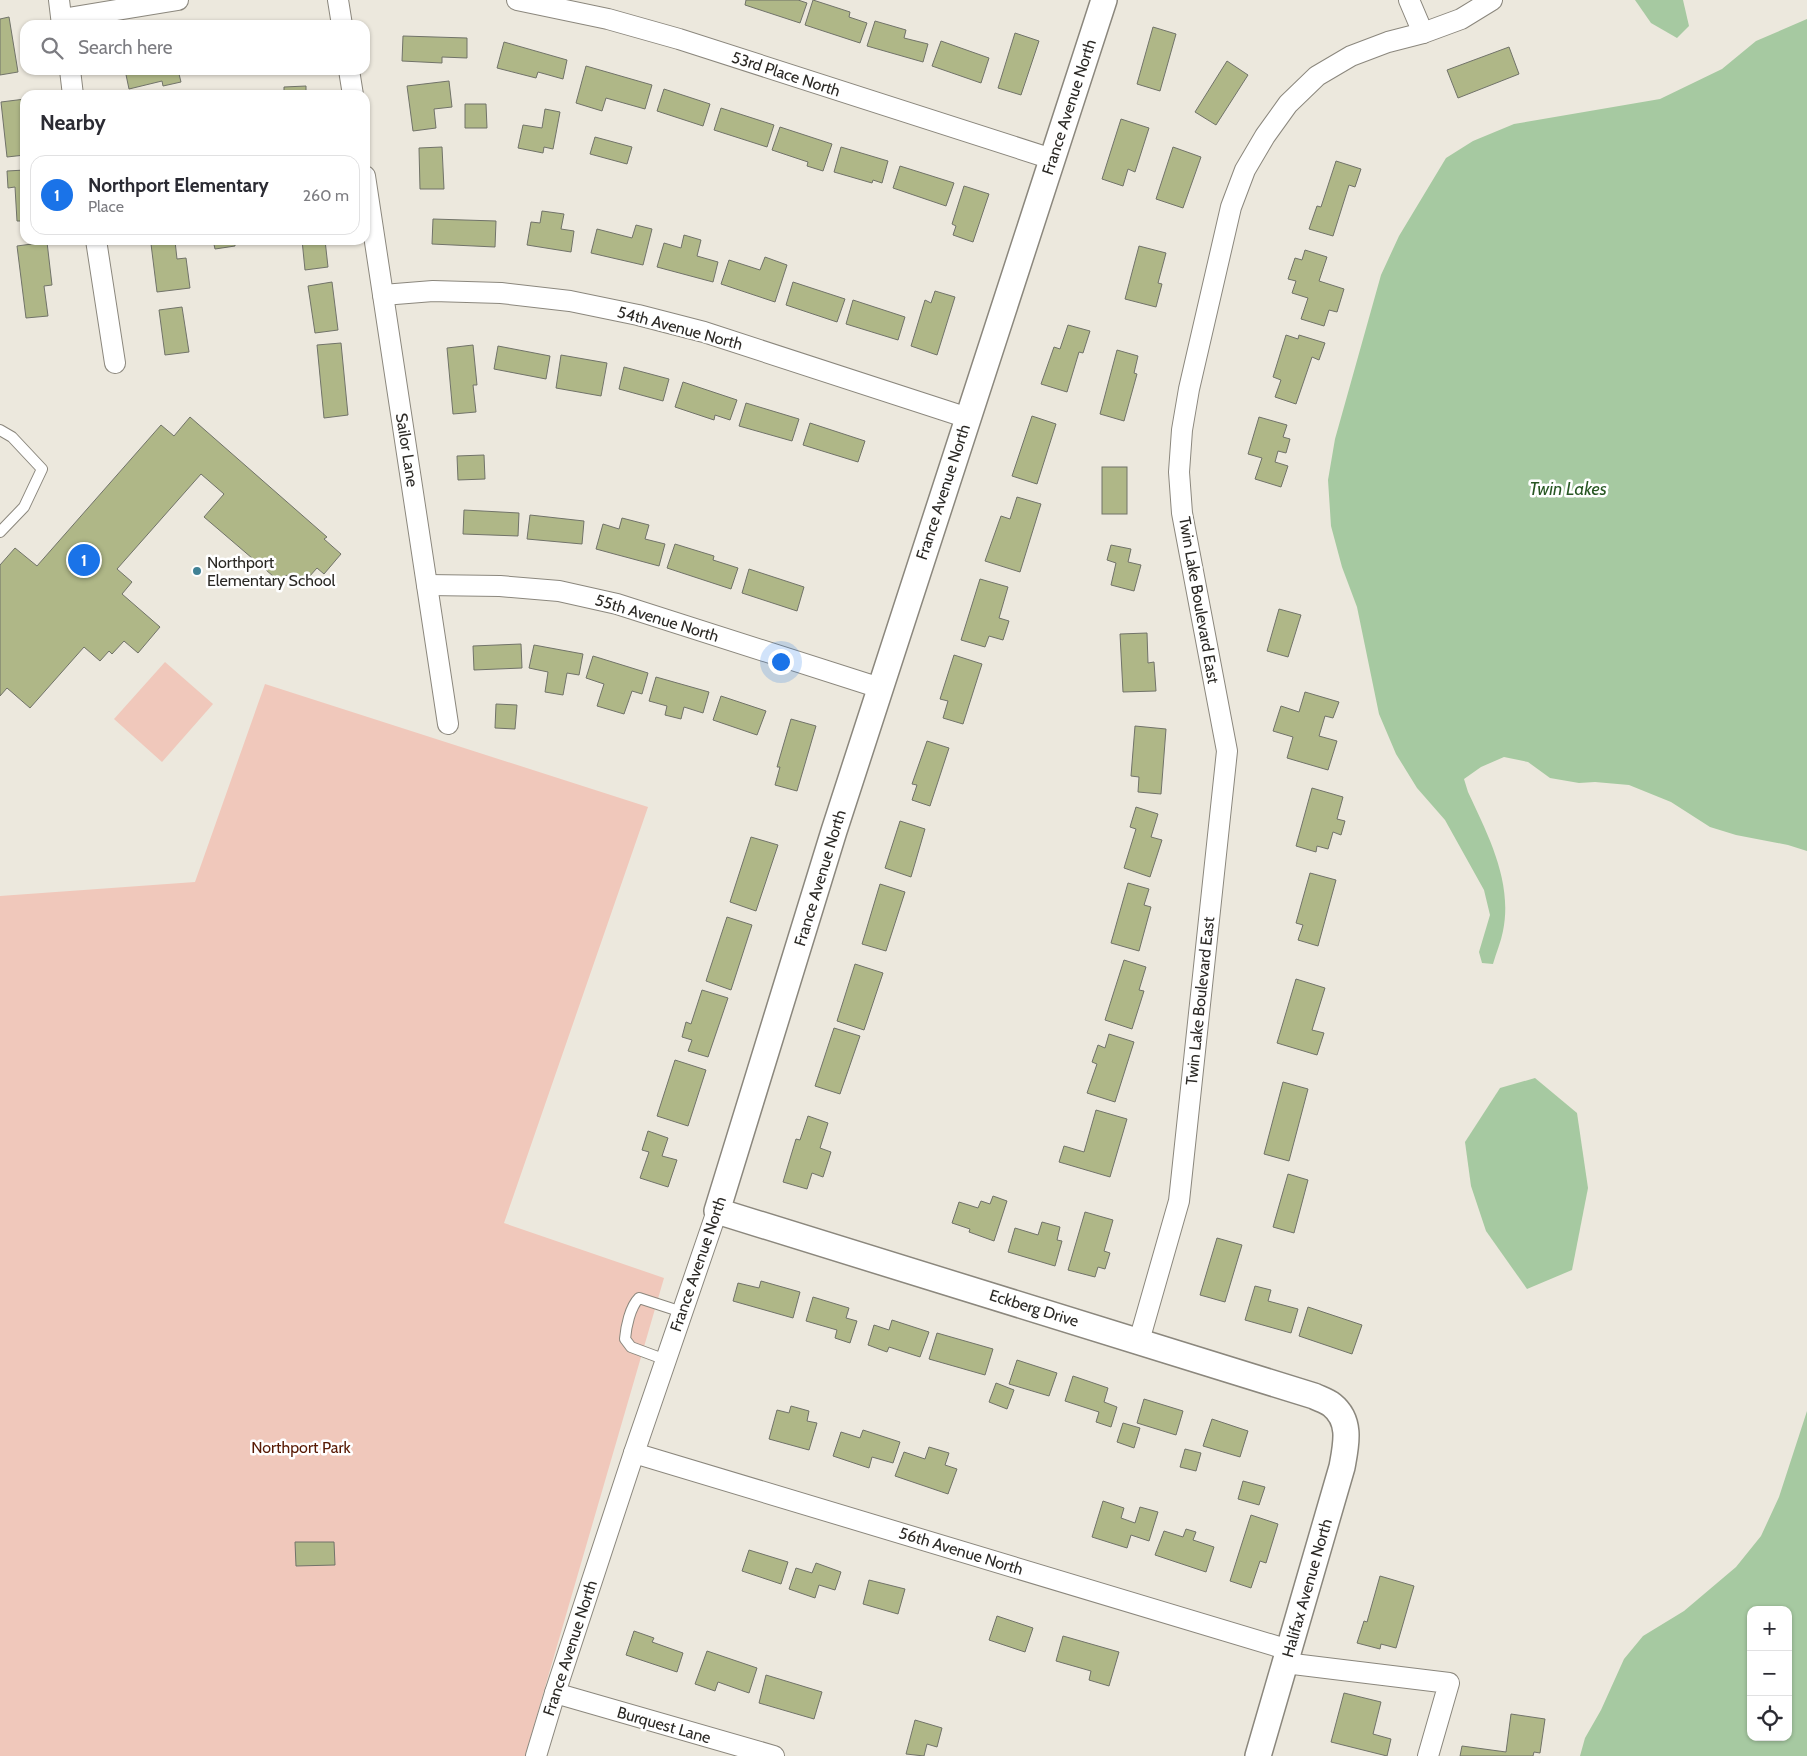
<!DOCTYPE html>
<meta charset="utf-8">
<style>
:root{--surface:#fff;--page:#f2f2f3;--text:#2b2b33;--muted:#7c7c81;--line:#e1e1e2;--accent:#1a73e8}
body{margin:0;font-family:Cabin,sans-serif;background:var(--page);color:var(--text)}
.controls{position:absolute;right:15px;bottom:15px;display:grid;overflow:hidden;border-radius:10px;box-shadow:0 1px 4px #0004}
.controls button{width:45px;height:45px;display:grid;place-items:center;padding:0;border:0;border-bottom:1px solid var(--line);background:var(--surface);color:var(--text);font:25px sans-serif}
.you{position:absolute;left:780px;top:661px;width:18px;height:18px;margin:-12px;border:4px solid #fff;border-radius:50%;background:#1a73e8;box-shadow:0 0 0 8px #1a73e833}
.badge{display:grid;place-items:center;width:32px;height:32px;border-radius:50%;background:var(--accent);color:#fff;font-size:16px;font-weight:700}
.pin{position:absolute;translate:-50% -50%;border:2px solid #fff;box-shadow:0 1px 5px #0006}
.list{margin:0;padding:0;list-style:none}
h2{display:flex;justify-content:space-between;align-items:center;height:65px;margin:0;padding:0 20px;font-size:21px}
h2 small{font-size:16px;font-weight:400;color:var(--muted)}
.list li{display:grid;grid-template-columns:32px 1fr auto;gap:15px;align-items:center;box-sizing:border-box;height:80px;margin:0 10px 10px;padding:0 10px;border:1px solid var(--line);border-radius:15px}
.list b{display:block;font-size:19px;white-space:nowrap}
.list p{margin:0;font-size:16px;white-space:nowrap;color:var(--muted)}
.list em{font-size:16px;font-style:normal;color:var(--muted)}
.icon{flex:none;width:28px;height:28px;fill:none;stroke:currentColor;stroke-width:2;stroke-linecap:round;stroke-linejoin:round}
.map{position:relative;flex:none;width:1807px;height:1756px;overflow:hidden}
.search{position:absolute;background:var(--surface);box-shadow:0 1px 4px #0004;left:20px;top:20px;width:350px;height:55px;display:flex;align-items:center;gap:12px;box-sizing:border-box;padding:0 18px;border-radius:15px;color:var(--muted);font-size:19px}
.panel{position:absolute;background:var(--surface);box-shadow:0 1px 4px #0004;left:20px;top:90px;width:350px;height:155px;border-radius:15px}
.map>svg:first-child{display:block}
</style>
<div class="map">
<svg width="1807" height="1756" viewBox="0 0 1807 1756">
<rect width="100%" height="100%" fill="#ece8dd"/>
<g fill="#f0c8bb">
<path d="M165 662 213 704 162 762 114 719Z"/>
<path d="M265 684 648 807 504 1223 664 1278 525 1756H0V896L195 882Z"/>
</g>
<g fill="#a6c9a1" fill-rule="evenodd">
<path d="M1635 0H1683L1689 26 1677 38 1651 23Z"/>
<path d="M1807 19V851L1788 845 1736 835 1710 827 1671 802 1629 785 1595 782 1579 783 1550 778 1528 762 1504 757 1481 767 1464 779 1468 792C1488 835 1513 882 1503 931 1501 942 1496 953 1493 964L1482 963 1479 952 1490 915 1484 890 1445 820 1417 788 1396 754 1379 714 1357 607 1342 567 1331 526 1328 480 1335 439 1381 275 1399 236 1446 158 1473 141 1514 124 1660 99 1722 69 1756 41Z"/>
<path d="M1535 1078 1577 1113 1588 1188 1572 1270 1527 1289 1486 1231 1471 1186 1465 1142 1500 1088Z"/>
<path d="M1807 1411V1756H1580L1585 1738 1601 1710 1624 1659 1643 1636 1684 1611 1736 1567 1761 1536 1779 1497ZM1751 1610H1788V1737H1751Z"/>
</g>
<g fill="#afb787" stroke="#717369">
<path d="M746 0H798L807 3 800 23 745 5Z"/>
<path d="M813 0 850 12 849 17 867 23 860 43 805 25Z"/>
<path d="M9 17 18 72 0 75V19Z"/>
<path d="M875 21 906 30 904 38 928 44 923 62 867 46Z"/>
<path d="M1153 27 1176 34 1160 91 1137 84Z"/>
<path d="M1015 33 1039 41 1021 95 998 88Z"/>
<path d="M403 36 467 38V58L442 57V63L402 61Z"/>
<path d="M941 41 989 58 981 83 932 66Z"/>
<path d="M504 42 567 60 563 79 538 72 536 78 497 68Z"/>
<path d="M1509 47 1519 74 1458 98 1447 70Z"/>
<path d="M1227 61 1248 75 1216 125 1195 112Z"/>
<path d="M586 66 652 85 645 109 606 98 602 111 576 103Z"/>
<path d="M125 70H178L181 82 163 86 162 81 129 89Z"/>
<path d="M449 81 452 107 434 109 436 128 413 131 407 86Z"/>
<path d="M306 86V95H284V87Z"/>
<path d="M664 89 710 104 703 126 657 111Z"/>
<path d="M25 99V155L7 157 1 102Z"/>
<path d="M465 104H486L487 128H465Z"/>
<path d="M721 108 774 125 767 147 714 130Z"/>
<path d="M545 109 560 112 553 149 544 147 543 153 518 148 523 125 542 128Z"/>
<path d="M1121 119 1149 128 1135 172 1128 169 1123 186 1102 179Z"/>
<path d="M780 127 832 144 823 171 807 166 808 162 772 150Z"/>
<path d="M595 137 632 147 627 164 590 154Z"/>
<path d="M442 147 444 189H420L419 148Z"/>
<path d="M841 147 888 161 882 183 873 180 872 183 834 172Z"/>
<path d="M1173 147 1201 157 1183 208 1156 199Z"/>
<path d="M1336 161 1361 169 1355 187 1349 185 1333 236 1309 229 1317 206 1321 207Z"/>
<path d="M900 166 954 183 946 206 893 188Z"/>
<path d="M25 170V221H17L15 187 8 188 7 171Z"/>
<path d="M964 186 989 194 973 242 953 235 956 226 952 224Z"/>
<path d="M542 211 564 214 561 229 574 231 571 252 527 245 531 222 540 223Z"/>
<path d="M433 219 496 221 495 247 432 244Z"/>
<path d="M636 225 652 229 643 265 591 253 597 229 632 238Z"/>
<path d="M684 235 701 240 697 256 718 262 713 282 657 267 664 243 681 248Z"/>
<path d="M213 240H235V246L215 249Z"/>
<path d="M302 240H325L328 267 305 270Z"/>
<path d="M175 241 177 259 186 258 190 288 157 292 151 244Z"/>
<path d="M47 242 52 285 44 286 48 316 26 318 17 246Z"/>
<path d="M1139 246 1166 253 1158 283 1162 284 1156 307 1125 299Z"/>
<path d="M1305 250 1327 257 1319 281 1344 289 1337 312 1329 310 1324 326 1301 319 1308 298 1292 293 1296 281 1288 279 1295 258 1302 260Z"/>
<path d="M765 257 787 265 775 302 721 284 729 260 760 270Z"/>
<path d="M332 282 338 330 315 333 308 286Z"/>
<path d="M793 282 845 299 837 322 786 305Z"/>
<path d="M935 291 955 297 937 355 911 346 925 300 931 303Z"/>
<path d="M853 300 905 317 898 340 846 324Z"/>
<path d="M182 307 189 352 165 355 159 310Z"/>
<path d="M1068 325 1090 331 1083 353 1079 352 1067 392 1041 384 1054 347 1060 349Z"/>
<path d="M1286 335 1298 339 1299 335 1325 343 1319 360 1312 357 1296 404 1275 397 1281 380 1273 377Z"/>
<path d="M341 343 348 415 324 418 317 345Z"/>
<path d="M473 345 477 385H473L476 412 453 414 447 348Z"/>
<path d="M498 346 550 356 546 379 494 369Z"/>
<path d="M1117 350 1138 356 1134 373 1137 374 1124 421 1100 414Z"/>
<path d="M561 355 607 363 601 396 556 388Z"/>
<path d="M624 367 669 379 663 401 619 389Z"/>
<path d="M683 382 737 400 730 420 715 415 714 420 675 407Z"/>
<path d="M746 403 799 419 792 441 739 426Z"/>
<path d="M1032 416 1056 424 1037 484 1012 476Z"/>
<path d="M190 417 327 537 324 539 341 554 324 574 317 568 300 587 286 575 280 582 204 517 224 494 201 474 117 569 132 582 122 594 160 627 138 653 124 641 112 654 109 651 100 661 84 647 30 708 7 688 0 696V565L15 548 37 566 161 425 174 436Z"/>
<path d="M1259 417 1287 425 1283 437 1290 439 1286 453 1278 451 1275 462 1288 466 1281 487 1255 479 1262 458 1248 454Z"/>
<path d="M810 423 865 441 858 462 803 445Z"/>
<path d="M484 455 485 479 458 480 457 456Z"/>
<rect x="1102" y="467" width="25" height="47"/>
<path d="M1017 497 1041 504 1020 572 985 561 1001 516 1010 519Z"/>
<path d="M464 510 519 513 518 536 463 534Z"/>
<path d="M530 515 584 521 582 544 527 539Z"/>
<path d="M622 518 649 525 645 539 665 544 659 566 596 549 603 524 619 529Z"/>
<path d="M675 544 714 556 713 560 738 568 731 589 667 568Z"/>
<path d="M1111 545 1131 549 1128 562 1141 565 1134 591 1111 585 1116 563 1107 560Z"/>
<path d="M749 569 804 587 797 611 742 593Z"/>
<path d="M980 579 1008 587 999 618 1009 621 1003 640 989 636 985 647 961 640Z"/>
<path d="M1279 609 1301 615 1288 657 1267 651Z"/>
<path d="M1147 633 1148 663 1154 662 1156 691 1123 692 1120 634Z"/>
<path d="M521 644 522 668 474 670 473 646Z"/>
<path d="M534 645 583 654 579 675 567 673 563 695 545 692 548 672 529 668Z"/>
<path d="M954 655 982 664 963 724 943 718 948 701 940 699Z"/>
<path d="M593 656 648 673 642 694 632 691 624 714 597 706 604 684 586 678Z"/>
<path d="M656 677 709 692 703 713 684 707 681 719 665 715 667 706 649 701Z"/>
<path d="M1305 692 1339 702 1333 718 1325 716 1319 736 1337 741 1328 770 1287 758 1293 737 1273 731 1281 706 1299 712Z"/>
<path d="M721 696 766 711 757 735 713 720Z"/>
<path d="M496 704 517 705 515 729 495 728Z"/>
<path d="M791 719 816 726 797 791 775 785 780 767H777Z"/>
<path d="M1135 726 1166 729 1161 794 1138 792 1139 777 1131 776Z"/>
<path d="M927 741 949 748 930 806 912 800 917 785 912 784Z"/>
<path d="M1312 788 1343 797 1337 819 1345 821 1341 835 1333 832 1328 849 1317 846 1316 852 1296 846Z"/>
<path d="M1136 807 1158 814 1151 837 1162 840 1150 877 1124 868 1136 829 1130 827Z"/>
<path d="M900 821 925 829 911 877 885 868Z"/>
<path d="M751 837 778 845 756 911 730 902Z"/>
<path d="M1310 873 1336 880 1318 946 1298 940 1303 925 1296 923Z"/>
<path d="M1128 883 1149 889 1144 905 1151 907 1139 951 1111 943Z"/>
<path d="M880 884 905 892 886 951 862 944Z"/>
<path d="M727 917 752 925 731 990 706 981Z"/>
<path d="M1124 960 1146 967 1139 990 1144 991 1132 1029 1105 1020Z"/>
<path d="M855 964 883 973 864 1030 837 1021Z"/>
<path d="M1296 979 1325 988 1312 1030 1324 1033 1317 1055 1277 1043Z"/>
<path d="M702 990 728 998 708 1057 688 1051 692 1040 682 1037 686 1022 691 1024Z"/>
<path d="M834 1028 860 1036 840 1094 815 1086Z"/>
<path d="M1109 1034 1134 1042 1115 1102 1087 1093 1097 1064 1092 1062 1098 1045 1105 1048Z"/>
<path d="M675 1060 706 1070 688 1126 657 1116Z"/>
<path d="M1283 1082 1308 1089 1289 1161 1264 1154Z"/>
<path d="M1096 1110 1127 1119 1110 1177 1059 1162 1064 1146 1084 1152Z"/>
<path d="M808 1116 828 1123 820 1148 831 1152 823 1177 812 1173 807 1189 783 1182 796 1139 800 1140Z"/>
<path d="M648 1131 668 1138 662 1156 677 1160 668 1187 640 1178 649 1152 642 1150Z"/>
<path d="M1288 1174 1308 1180 1294 1233 1273 1227Z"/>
<path d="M993 1196 1007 1201 994 1241 969 1232 970 1229 952 1223 959 1202 978 1208 981 1201 990 1204Z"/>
<path d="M1085 1212 1113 1220 1104 1251 1110 1253 1105 1269 1098 1267 1095 1277 1068 1270Z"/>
<path d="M1042 1222 1060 1227 1057 1240 1062 1241 1055 1266 1008 1252 1015 1228 1038 1235Z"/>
<path d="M1217 1238 1242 1245 1225 1302 1200 1295Z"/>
<path d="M761 1281 800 1292 793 1318 733 1301 738 1283 759 1288Z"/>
<path d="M1255 1286 1271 1290 1268 1301 1298 1309 1291 1333 1245 1320Z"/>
<path d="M813 1297 849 1308 846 1318 857 1321 850 1343 835 1338 837 1330 806 1321Z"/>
<path d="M1308 1307 1362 1325 1352 1354 1299 1336Z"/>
<path d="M892 1320 929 1332 920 1357 889 1347 887 1352 868 1345 874 1325 889 1330Z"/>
<path d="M937 1333 993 1349 985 1375 929 1359Z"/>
<path d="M1017 1360 1057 1373 1049 1396 1009 1384Z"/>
<path d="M1073 1376 1108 1388 1104 1402 1117 1407 1111 1427 1096 1422 1099 1412 1065 1401Z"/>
<path d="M996 1383 1014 1390 1007 1409 989 1402Z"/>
<path d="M1144 1399 1183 1411 1176 1435 1137 1423Z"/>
<path d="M791 1406 809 1411 807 1421 817 1423 809 1450 769 1439 777 1410 789 1413Z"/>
<path d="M1212 1419 1248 1431 1240 1457 1203 1446Z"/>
<path d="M1123 1423 1140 1428 1134 1448 1117 1442Z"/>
<path d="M863 1430 900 1442 893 1463 872 1457 869 1468 833 1456 841 1432 860 1438Z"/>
<path d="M929 1447 949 1453 945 1465 957 1469 948 1494 895 1476 904 1452 925 1459Z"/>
<path d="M1185 1449 1201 1453 1196 1471 1180 1467Z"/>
<path d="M1243 1481 1265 1487 1259 1505 1238 1499Z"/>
<path d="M1103 1501 1124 1508 1121 1518 1135 1523 1140 1507 1158 1512 1149 1541 1131 1535 1127 1548 1092 1537Z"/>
<path d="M1251 1515 1278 1524 1266 1563 1260 1561 1251 1588 1230 1581Z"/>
<path d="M1186 1529 1196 1532 1193 1540 1214 1547 1206 1572 1155 1555 1164 1531 1183 1537Z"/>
<path d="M295 1542H334L335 1565 296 1566Z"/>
<path d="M749 1550 788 1562 781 1584 742 1571Z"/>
<path d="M816 1563 841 1572 835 1590 819 1585 815 1598 789 1589 796 1568 812 1573Z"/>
<path d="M1380 1576 1414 1586 1396 1648 1381 1644 1380 1649 1357 1643 1364 1621 1367 1622Z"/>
<path d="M869 1580 905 1589 898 1614 863 1604Z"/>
<path d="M997 1616 1033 1628 1025 1652 989 1640Z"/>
<path d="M634 1631 654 1638 652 1642 683 1653 677 1672 626 1655Z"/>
<path d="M1063 1636 1119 1652 1109 1686 1089 1680 1091 1671 1056 1661Z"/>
<path d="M707 1651 757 1668 749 1693 718 1682 715 1691 695 1684Z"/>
<path d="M766 1675 822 1692 814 1719 759 1703Z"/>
<path d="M1344 1693 1381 1702 1373 1734 1391 1739 1387 1756 1331 1742Z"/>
<path d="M1511 1714 1545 1719 1540 1753 1534 1752 1533 1756H1460L1462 1746 1506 1752Z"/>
<path d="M915 1720 942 1728 937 1747 927 1744 924 1756 906 1754Z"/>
</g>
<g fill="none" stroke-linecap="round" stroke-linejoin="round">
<g stroke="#8b877d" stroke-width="12">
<g id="service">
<path d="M0 430 12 437 42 469 24 507 0 532"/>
<path d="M666 1360 631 1347 625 1339C626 1327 630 1307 639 1298L682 1312"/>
</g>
</g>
<g stroke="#8b877d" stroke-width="22">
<g id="minor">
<path d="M59 0 62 25"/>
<path d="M338 0 342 25"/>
<path d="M517 0 608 19 679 39 1052 159"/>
<path d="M1409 0 1423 33"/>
<path d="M62 19 178 0"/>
<path d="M70 70 73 95"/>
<path d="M349 70 353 95"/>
<path d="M365 176 448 724"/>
<path d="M96 240 115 363"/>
<path d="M383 295 433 291 501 293 570 301 638 315 704 332 968 418"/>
<path d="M427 585 500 586 559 591 617 604 880 688"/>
<path d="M1139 1341 1179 1201 1227 751 1182 513 1179 472 1182 430 1189 389 1231 207 1245 170 1265 136 1288 104 1317 76 1351 56 1388 42 1423 33 1461 19 1492 0"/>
<path d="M634 1453 1289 1650"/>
<path d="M1285 1663 1449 1683 1428 1756"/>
<path d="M555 1693 774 1756"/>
<path d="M536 1756 555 1693 634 1453 717 1211"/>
</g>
</g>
<g stroke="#8b877d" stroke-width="28">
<path id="tertiary" d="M1104 0 834 831 717 1211 1314 1396C1320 1399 1327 1401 1332 1405 1352 1421 1346 1445 1342 1467L1258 1756"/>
</g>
<use href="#service" stroke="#fff" stroke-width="10"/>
<use href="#minor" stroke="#fff" stroke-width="20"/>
<use href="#tertiary" stroke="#fff" stroke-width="25"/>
</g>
<circle fill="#408194" stroke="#fff" stroke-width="2" cx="197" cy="571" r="5"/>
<g text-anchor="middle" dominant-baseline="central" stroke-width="5" stroke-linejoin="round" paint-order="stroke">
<g font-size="16" fill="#2b2925" stroke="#fff">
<text transform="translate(786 74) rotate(18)">53rd Place North</text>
<text transform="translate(1069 107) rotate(-72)">France Avenue North</text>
<text transform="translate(680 328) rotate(15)">54th Avenue North</text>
<text transform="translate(407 450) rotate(81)">Sailor Lane</text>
<text transform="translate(943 492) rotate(-72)">France Avenue North</text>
<text transform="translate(1199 600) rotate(80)">Twin Lake Boulevard East</text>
<text transform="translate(657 618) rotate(17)">55th Avenue North</text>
<text transform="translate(820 878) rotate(-73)">France Avenue North</text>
<text transform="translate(1200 1001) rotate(-84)">Twin Lake Boulevard East</text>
<text transform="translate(698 1264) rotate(-71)">France Avenue North</text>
<text transform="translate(1034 1308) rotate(17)">Eckberg Drive</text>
<text transform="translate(961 1551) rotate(17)">56th Avenue North</text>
<text transform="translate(1307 1588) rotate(-74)">Halifax Avenue North</text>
<text transform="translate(570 1648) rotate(-72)">France Avenue North</text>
<text transform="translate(664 1725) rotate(16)">Burquest Lane</text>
</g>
<g font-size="16" fill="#2b2925" stroke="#fff" text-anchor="start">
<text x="207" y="562">Northport<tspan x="207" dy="18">Elementary School</tspan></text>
</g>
<g font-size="16" fill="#581a04" stroke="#fff">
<text x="301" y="1447">Northport Park</text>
</g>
<g font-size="18" font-style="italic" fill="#285723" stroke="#fff">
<text x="1568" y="489">Twin Lakes</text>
</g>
</g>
</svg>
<div class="controls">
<button>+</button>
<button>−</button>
<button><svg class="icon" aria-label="locate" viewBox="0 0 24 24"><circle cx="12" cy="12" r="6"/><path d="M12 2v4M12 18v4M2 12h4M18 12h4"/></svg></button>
</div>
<div class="you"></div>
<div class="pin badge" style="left:84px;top:560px">1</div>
<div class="search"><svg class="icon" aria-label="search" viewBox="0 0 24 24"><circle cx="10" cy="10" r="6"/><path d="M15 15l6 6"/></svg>Search here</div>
<section class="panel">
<h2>Nearby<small></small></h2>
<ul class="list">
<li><span class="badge">1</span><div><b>Northport Elementary</b><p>Place</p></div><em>260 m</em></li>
</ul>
</section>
</div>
